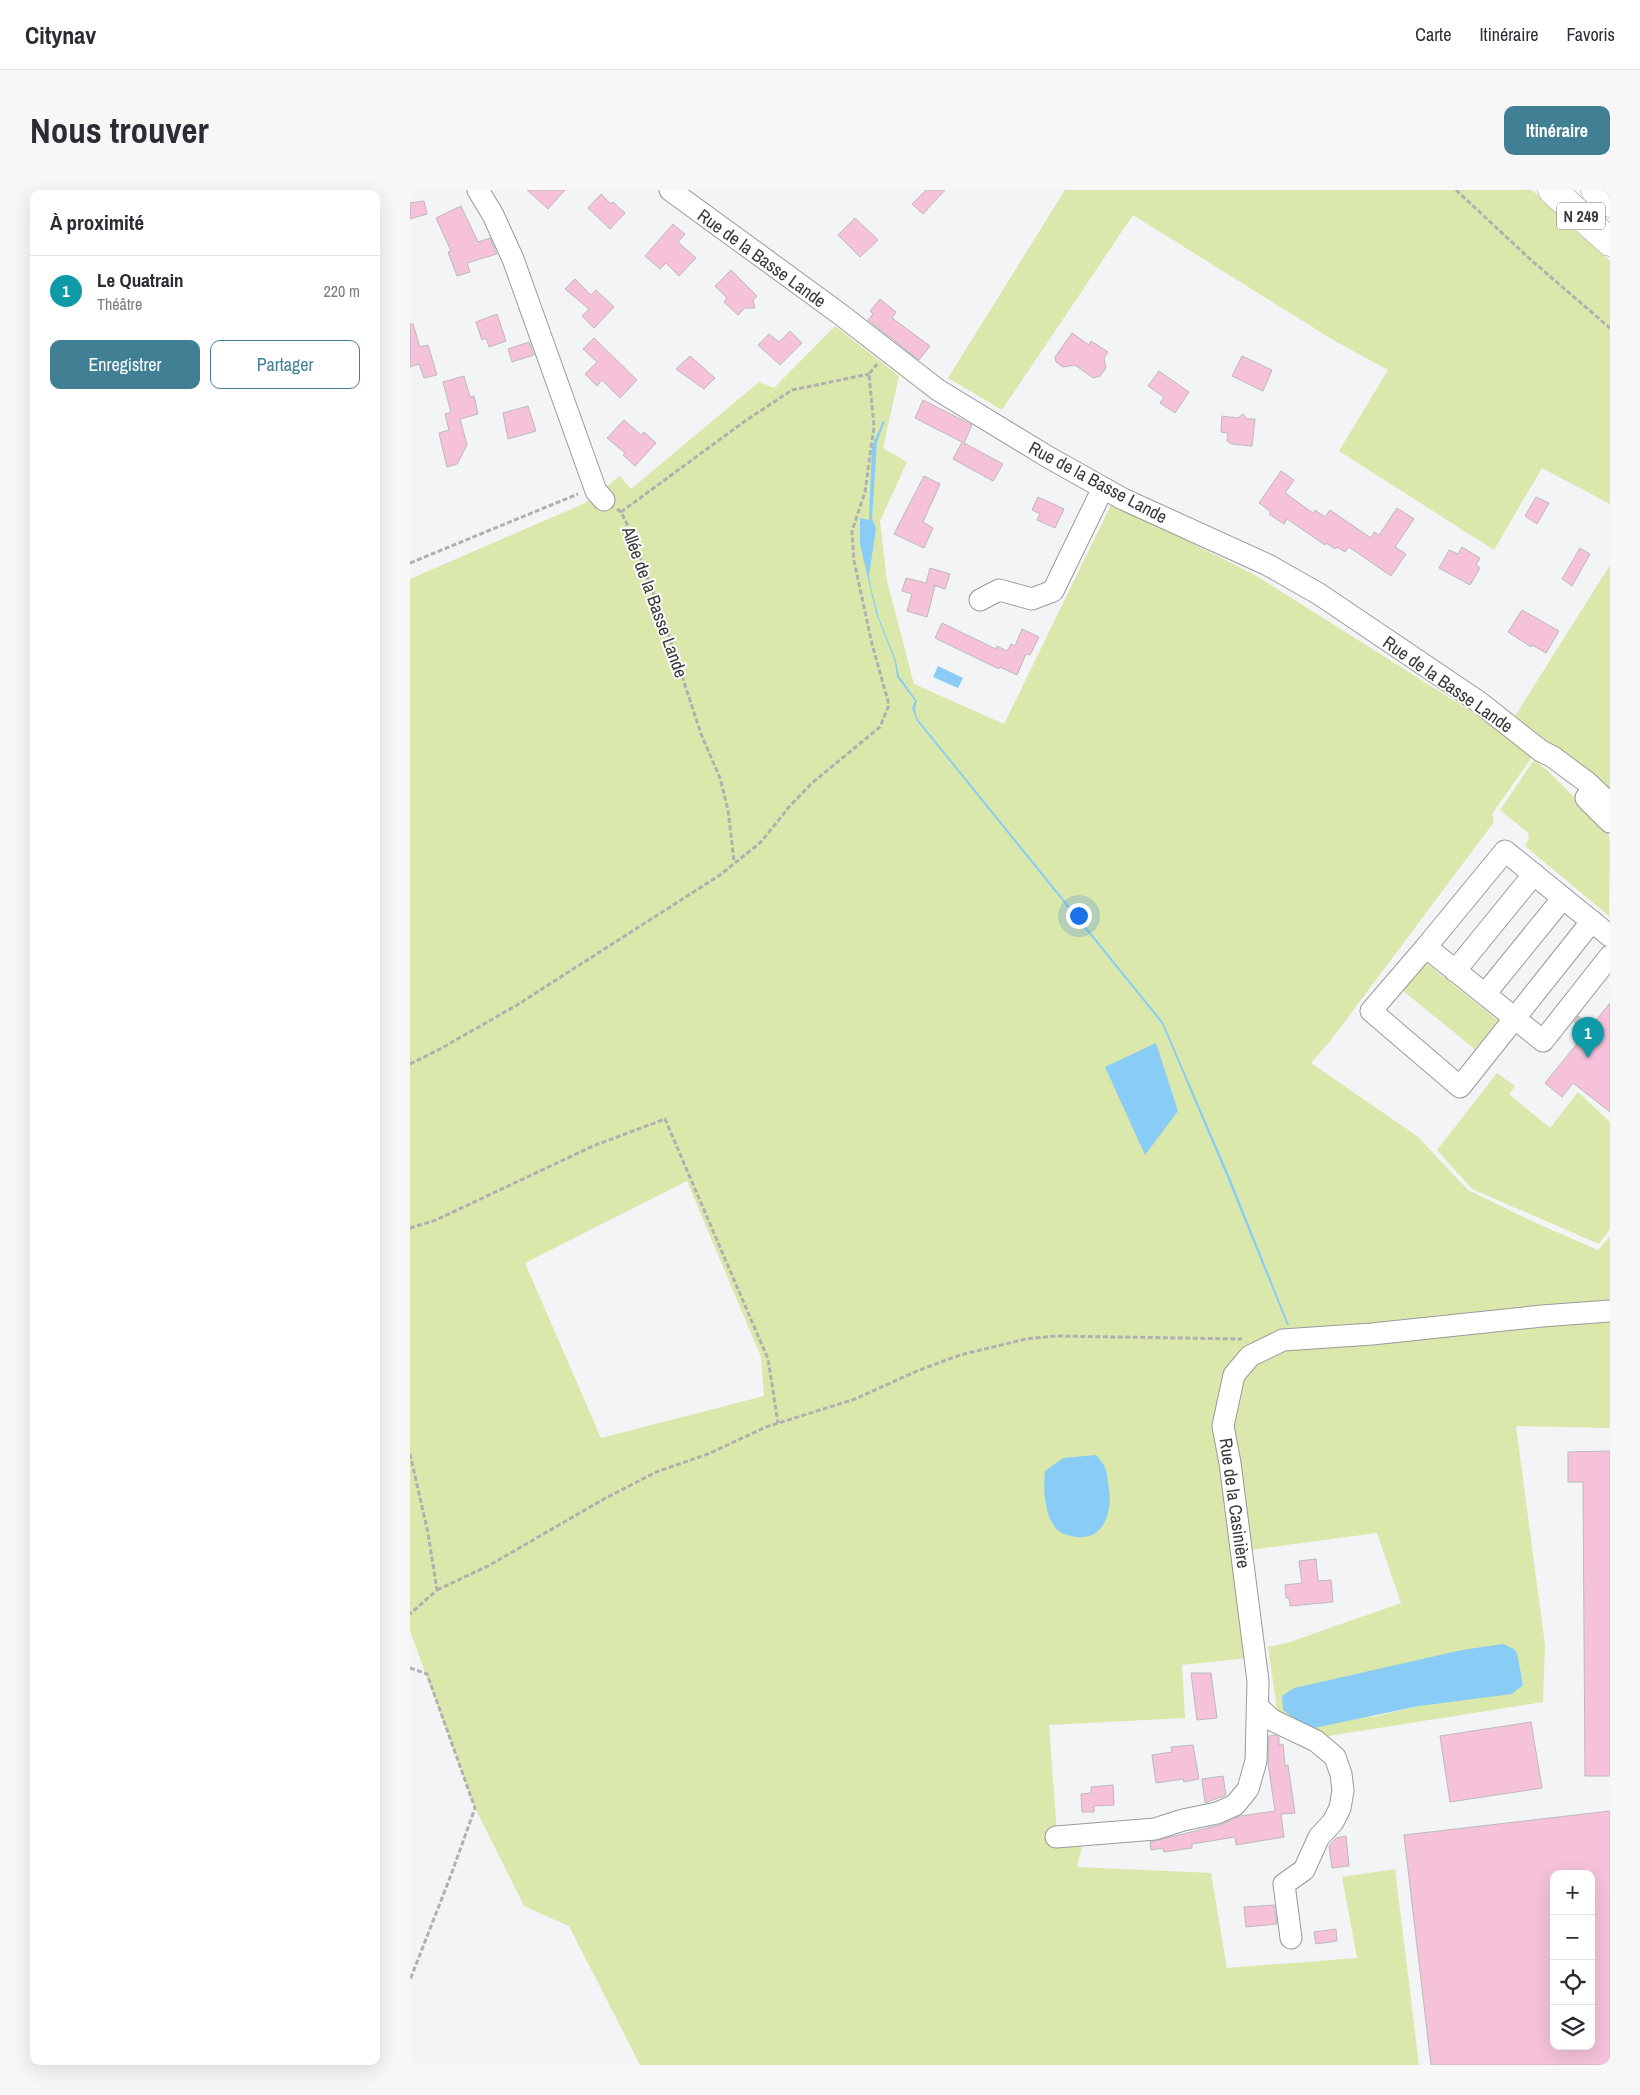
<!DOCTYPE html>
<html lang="fr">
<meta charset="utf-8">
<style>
:root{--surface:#fff;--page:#f7f7f7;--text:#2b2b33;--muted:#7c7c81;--line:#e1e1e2;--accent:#417f95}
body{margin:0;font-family:"Archivo Narrow",sans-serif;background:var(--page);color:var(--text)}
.controls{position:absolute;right:15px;bottom:15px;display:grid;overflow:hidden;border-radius:10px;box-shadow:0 5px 20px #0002}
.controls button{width:45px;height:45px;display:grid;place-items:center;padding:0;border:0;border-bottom:1px solid var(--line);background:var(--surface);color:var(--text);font:25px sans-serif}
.you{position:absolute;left:668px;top:725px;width:18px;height:18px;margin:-12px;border:4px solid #fff;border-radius:50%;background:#1a73e8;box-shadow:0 0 0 8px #1a73e833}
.badge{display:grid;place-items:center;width:32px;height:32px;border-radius:50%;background:var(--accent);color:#fff;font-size:16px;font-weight:700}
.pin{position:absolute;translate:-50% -41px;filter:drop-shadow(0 1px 2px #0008)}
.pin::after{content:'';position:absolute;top:26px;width:18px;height:15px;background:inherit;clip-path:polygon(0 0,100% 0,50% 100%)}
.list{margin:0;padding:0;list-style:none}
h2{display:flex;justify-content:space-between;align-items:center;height:65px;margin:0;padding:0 20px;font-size:21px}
h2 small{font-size:16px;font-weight:400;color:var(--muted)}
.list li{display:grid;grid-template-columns:32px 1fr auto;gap:15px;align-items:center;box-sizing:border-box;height:70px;padding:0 20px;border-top:1px solid var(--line)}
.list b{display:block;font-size:19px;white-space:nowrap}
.list p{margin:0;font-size:16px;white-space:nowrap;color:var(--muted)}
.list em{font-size:16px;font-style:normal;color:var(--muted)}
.actions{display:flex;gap:10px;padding:15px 20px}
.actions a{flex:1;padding:11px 0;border:1px solid var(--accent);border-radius:10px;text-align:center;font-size:18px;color:var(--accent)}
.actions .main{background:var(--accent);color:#fff}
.icon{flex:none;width:28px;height:28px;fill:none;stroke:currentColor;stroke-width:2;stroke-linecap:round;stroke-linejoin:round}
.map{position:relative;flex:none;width:1200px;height:1875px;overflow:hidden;border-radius:10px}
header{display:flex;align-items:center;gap:30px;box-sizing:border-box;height:70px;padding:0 25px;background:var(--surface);border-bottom:1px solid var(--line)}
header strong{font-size:24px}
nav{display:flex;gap:28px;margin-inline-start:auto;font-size:18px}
.intro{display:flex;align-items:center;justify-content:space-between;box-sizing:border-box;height:120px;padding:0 30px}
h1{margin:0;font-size:35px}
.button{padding:12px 22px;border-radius:10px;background:var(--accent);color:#fff;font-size:18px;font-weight:700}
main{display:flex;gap:30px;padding:0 30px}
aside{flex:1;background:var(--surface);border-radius:10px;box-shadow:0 5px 20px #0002}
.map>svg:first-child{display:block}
</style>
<header>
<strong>Citynav</strong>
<nav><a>Carte</a><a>Itinéraire</a><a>Favoris</a></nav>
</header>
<div class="intro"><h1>Nous trouver</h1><a class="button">Itinéraire</a></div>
<main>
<aside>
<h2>À proximité<small></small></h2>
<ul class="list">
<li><span class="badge" style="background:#0f9aa8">1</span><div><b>Le Quatrain</b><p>Théâtre</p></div><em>220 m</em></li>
</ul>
<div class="actions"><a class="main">Enregistrer</a><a>Partager</a></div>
</aside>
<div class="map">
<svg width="1200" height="1875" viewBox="0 0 1200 1875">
<rect width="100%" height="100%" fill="#f3f4f5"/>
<g fill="#dae8ab" fill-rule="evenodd">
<path d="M655 0H1122L1200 71V314L1132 278 1084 360 929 261 978 180 925 151 723 25 592 220 538 188Z"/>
<path d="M425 136 489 186 473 258 497 272 470 331 477 391 504 494 594 534 702 313 845 385 1078 532 1122 567 1082 624 1084 632 921 850 901 873 1007 946 1058 1000 1128 1034 1188 1060 1200 1046V1238L1106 1236 1135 1455 1133 1512 912 1547 868 1527 858 1457 877 1453 991 1413 967 1343 825 1362 838 1468 772 1475 775 1528 639 1535 648 1656 672 1657 667 1677 801 1683 817 1778 947 1768 932 1687 985 1679 1009 1875H230L159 1736 114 1716 65 1618 0 1441V389L175 313 210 286 221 299 349 192 364 198ZM277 991 351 1167 354 1206 191 1248 115 1073ZM872 1506 1009 1516 961 1527Z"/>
<path d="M1200 375V600L1105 526Z"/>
<path d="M1124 570 1138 581 1198 641 1200 654 1199 726 1115 656 1119 648 1118 643 1090 620Z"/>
<path d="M1015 772 1091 833 1067 861 992 800Z"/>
<path d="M1087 883 1105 896 1099 904 1140 938 1168 902 1200 932V1039L1189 1054 1062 999 1027 960Z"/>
</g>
<g fill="#89ccf5">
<path d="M473 231H475L467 252 462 329 466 338 459 386 461 398 469 428 486 471 489 486 507 511 505 519 507 528 753 832 821 990 879 1135H877L819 992 752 834 507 531 502 518 505 511 487 487 485 472 466 423 450 354V328L459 330 462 256Z"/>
<path d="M528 476 553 488 548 498 523 487Z"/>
<path d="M746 853 768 921 735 965 695 877Z"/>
<path d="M686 1265C698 1278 697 1283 699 1300 703 1325 691 1354 661 1346 658 1345 653 1344 650 1342 634 1330 633 1299 635 1281L653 1268Z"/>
<path d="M1093 1454 1104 1459 1107 1463 1113 1495 1102 1504 1009 1516 899 1539 873 1520 872 1506 884 1498 1052 1460Z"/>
</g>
<g fill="#f5c2da" stroke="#bbbaba" fill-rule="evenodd">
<path d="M117 0H155L138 19Z"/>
<path d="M516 0H535L513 24 502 14Z"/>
<path d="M191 4 201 14 203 12 215 23 200 39 178 18Z"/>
<path d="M14 11 17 24 0 29V13Z"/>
<path d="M51 16 68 52 80 48 87 64 57 73 60 82 47 86 38 62 41 61 26 28Z"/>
<path d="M445 28 468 50 450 67 428 45Z"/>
<path d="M263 34 275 44 268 52 286 68 269 86 256 73 250 79 235 66Z"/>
<path d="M321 80 347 106 343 110 345 118H335L328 125 314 112 317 108 305 96Z"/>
<path d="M165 89 181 105 186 100 204 117 184 138 172 126 179 119 155 99Z"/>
<path d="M470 109 486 122 482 128 520 156 509 170 458 130 463 124 460 121Z"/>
<path d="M87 124 96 151 79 157 76 148 72 150 66 132Z"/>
<path d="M0 134H3L10 157 18 155 27 185 14 188 9 174 0 177Z"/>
<path d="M380 141 392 153 370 175 348 155 359 144 369 152Z"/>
<path d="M662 143 679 155 681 151 698 162 694 168 696 178 690 186 683 188 665 175 653 177 646 172 645 167Z"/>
<path d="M184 148 227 190 210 208 192 190 187 196 175 184 187 172 173 159Z"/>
<path d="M119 152 124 165 102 172 98 159Z"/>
<path d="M280 166 305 188 294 199 266 179Z"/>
<path d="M832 166 862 180 853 201 822 186Z"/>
<path d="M749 181 779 202 765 223 750 213 754 207 738 196Z"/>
<path d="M54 186 60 207 64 206 68 224 50 229 57 255 47 274 37 277 29 243 39 240 35 224 41 222 33 192Z"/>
<path d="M513 210 562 235 554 253 593 274 583 291 543 269 552 252 505 228Z"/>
<path d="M118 216 126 241 98 249 93 223Z"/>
<path d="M833 224 837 229H845L842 256 822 254 817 251 818 243 811 242 812 226 828 228Z"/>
<path d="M214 230 231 245 234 242 246 253 225 276 213 265 215 263 197 248Z"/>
<path d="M871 281 884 290 875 303 903 323 905 320 915 327 920 320 961 348 964 342 969 345 987 318 1004 329 985 357 996 364 981 386 939 357 935 362 927 357 925 359 916 353 915 355 877 329 874 334 859 324 861 322 849 313Z"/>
<path d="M514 286 530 294 513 332 523 338 514 358 484 344Z"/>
<path d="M628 307 654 319 645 338 627 330 630 324 622 320Z"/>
<path d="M1126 307 1139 313 1127 334 1115 326Z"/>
<path d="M1052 357 1070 368 1066 375 1070 378 1060 395 1029 378 1039 360 1048 364Z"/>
<path d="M1170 358 1180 364 1162 396 1152 389Z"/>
<path d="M520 378 540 384 535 399 523 395 525 396 517 427 497 421 502 404 492 401 496 388 516 393Z"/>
<path d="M1112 420 1149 441 1136 463 1122 455 1121 457 1098 442Z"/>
<path d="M532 433 586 459 587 456 597 461 601 454 605 456 612 439 629 447 620 465 616 464 607 485 590 477 589 479 525 448Z"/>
<path d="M1200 813V922L1163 893 1152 907 1135 893 1175 844 1164 832 1168 826 1182 835Z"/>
<path d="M1200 1261V1586H1175L1173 1292H1158V1262Z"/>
<path d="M906 1369 908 1391 921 1390 923 1412 880 1416 879 1408H876L875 1395 892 1393 889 1371Z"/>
<path d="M781 1483H801L807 1528 787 1530Z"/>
<path d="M1121 1532 1132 1598 1040 1612 1030 1546Z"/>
<path d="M865 1545 869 1547V1555L873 1554 875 1576 878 1575 885 1623 871 1624 874 1647 826 1655 825 1647 782 1654V1658L754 1662 753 1658 741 1660 740 1652 810 1635 830 1626 865 1621 858 1573 859 1546Z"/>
<path d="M783 1555 789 1589 774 1592 773 1589 746 1593 742 1565 762 1562 761 1557Z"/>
<path d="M813 1586 816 1605 795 1613 792 1589Z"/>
<path d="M703 1595 704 1615 684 1616V1622H672L671 1604 681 1603V1597Z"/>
<path d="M1200 1621V1875H1021L994 1645ZM1144 1684H1181V1856H1144Z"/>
<path d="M936 1646 939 1676 922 1678 919 1656 926 1648Z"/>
<path d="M864 1715 867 1734 836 1737 834 1717Z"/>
<path d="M926 1739 927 1751 906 1754 904 1742Z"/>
</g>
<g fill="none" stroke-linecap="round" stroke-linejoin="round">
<g stroke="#999a9b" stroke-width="23">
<g id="minor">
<path d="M68 0 83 25 103 69 186 301 194 310"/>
<path d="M260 0 430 124 528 200 638 267 713 309 858 375 909 404 1069 512 1131 561 1143 567 1178 593 1200 614"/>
<path d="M570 410 589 400 622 409 643 401 693 298"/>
<path d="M1176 608 1200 632"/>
<path d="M1200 746 1095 661 1016 757 1133 851 1200 766"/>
<path d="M1016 757 961 821 1050 897 1182 731"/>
<path d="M1045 781 1124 684"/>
<path d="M1075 804 1153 708"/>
<path d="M848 1517 862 1530 906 1551 925 1567 931 1584 933 1601 930 1618 923 1632 909 1647 894 1680 874 1694 881 1748"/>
<path d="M646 1647 745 1639 773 1630 807 1623 825 1615 838 1599 846 1571 848 1491 820 1273 813 1236 824 1185 840 1166 873 1150 962 1144 1132 1126 1200 1121"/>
</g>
</g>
<g stroke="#999a9b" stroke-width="29">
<g id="highway">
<path d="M1142 0 1200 52"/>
<path d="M1185 0 1200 13"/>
</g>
</g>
<g stroke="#b0b0b1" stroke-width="3" stroke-dasharray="5 2.5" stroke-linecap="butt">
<path d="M1046 0 1121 70 1200 138"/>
<path d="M207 319 211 322 220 340 258 443 291 544 310 588 318 620 324 671"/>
<path d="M211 322 335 231 382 200 459 184"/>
<path d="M0 373 168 304"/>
<path d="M0 874 30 859 107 815 310 685 351 652 379 617 402 593 470 537 479 515 462 454 444 371 442 341 455 302 464 236 459 184 467 174"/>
<path d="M0 1038 26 1030 183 956 255 929 358 1169 368 1233"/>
<path d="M0 1264 18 1343 27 1400 0 1424"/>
<path d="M27 1400 78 1376 194 1309 246 1282 298 1264 356 1237 445 1209 507 1181 550 1165 616 1149 646 1146 832 1149"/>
<path d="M0 1478 17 1484 65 1618 41 1685 0 1790"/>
</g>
<use href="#minor" stroke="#fff" stroke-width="21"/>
<use href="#highway" stroke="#fff" stroke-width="28"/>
</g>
<g text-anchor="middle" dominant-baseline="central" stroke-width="4" stroke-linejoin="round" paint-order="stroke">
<rect fill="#fff" stroke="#757575" stroke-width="1" x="1147" y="12.5" width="48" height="27" rx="4"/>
<g font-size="16" font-weight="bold" fill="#3a3a3a">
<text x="1171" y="26">N 249</text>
</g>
<g font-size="18" fill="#3a3a3a" stroke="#fff">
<text transform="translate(352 68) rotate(36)">Rue de la Basse Lande</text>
<text transform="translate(688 292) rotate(28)">Rue de la Basse Lande</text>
<text transform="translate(245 412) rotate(70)">Allée de la Basse Lande</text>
<text transform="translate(1038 494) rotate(35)">Rue de la Basse Lande</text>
<text transform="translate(825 1313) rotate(82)">Rue de la Casinière</text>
</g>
</g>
</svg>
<div class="controls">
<button>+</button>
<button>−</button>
<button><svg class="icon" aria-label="locate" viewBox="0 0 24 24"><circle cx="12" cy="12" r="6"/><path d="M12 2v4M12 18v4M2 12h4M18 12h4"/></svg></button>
<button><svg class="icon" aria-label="layers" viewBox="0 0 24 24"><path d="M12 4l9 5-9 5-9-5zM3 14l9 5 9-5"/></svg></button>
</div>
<div class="you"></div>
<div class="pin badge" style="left:1178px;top:868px;background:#0f9aa8">1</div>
</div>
</main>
